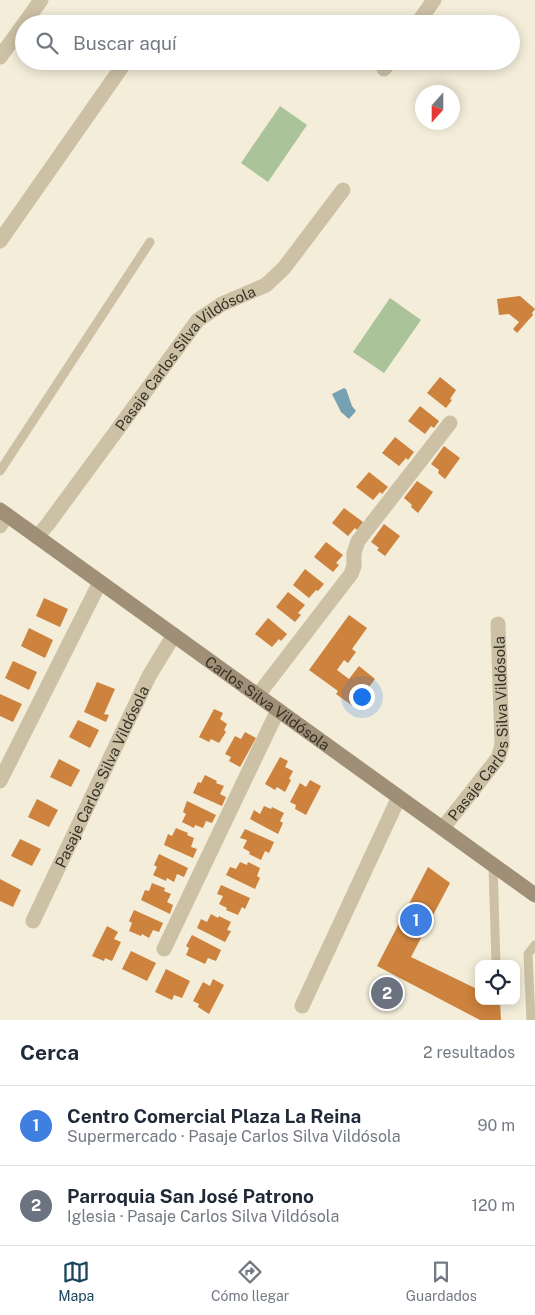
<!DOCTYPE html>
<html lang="es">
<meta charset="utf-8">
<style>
:root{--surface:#fff;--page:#f6f6f7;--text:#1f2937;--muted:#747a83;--line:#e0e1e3;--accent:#1a475b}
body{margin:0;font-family:"Public Sans",sans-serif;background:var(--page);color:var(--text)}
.controls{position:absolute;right:15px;bottom:15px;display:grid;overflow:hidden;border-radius:10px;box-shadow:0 2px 12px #0003}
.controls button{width:45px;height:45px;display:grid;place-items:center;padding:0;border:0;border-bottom:1px solid var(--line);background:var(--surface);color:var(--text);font:25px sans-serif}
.compass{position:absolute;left:415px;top:85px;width:45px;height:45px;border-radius:50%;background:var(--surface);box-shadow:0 2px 12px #0003;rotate:201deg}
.you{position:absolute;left:361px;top:696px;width:18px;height:18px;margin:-12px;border:4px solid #fff;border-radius:50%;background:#1a73e8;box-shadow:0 0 0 8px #1a73e833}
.badge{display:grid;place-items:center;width:32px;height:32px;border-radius:50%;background:var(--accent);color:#fff;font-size:16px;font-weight:700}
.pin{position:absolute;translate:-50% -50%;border:2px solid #fff;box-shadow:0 1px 5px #0006}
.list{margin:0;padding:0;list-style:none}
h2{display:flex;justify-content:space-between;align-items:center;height:65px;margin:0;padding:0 20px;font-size:21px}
h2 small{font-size:16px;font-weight:400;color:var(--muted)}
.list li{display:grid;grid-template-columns:32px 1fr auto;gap:15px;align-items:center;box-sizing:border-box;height:80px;padding:0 20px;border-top:1px solid var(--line)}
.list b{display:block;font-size:19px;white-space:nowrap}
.list p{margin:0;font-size:16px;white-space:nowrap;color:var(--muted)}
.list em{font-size:16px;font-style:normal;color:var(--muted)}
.icon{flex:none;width:28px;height:28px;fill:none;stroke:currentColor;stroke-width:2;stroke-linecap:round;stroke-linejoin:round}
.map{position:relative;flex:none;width:535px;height:1020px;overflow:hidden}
.search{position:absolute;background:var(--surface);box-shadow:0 2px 12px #0003;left:15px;right:15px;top:15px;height:55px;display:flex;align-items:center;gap:12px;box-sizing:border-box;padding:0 18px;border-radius:28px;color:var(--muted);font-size:19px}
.sheet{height:225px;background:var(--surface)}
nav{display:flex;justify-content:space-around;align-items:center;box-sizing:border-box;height:70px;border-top:1px solid var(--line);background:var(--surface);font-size:14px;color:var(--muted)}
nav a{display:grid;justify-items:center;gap:2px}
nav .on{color:var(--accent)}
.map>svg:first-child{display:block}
</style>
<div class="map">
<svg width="535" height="1020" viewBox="0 0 535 1020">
<rect width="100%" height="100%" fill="#f3edd9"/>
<g fill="#abc399">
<path d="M280 106 307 125 268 182 241 163Z"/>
<path d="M390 298 421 320 384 373 353 352Z"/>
</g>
<path fill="#77a1b2" d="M344 388 346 389 352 406 356 411 349 419 341 412 332 394Z"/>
<g fill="#cd823d">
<path d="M520 296 535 309 532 313 533 315 517 333 513 329 519 322 509 314 499 315 497 299Z"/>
<path d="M440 377 456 390 450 399 452 400 446 408 427 393Z"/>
<path d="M420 406 439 421 434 428 431 426 425 434 408 421Z"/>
<path d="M395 437 414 452 408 460 406 458 399 466 382 453Z"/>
<path d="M444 446 460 458 445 479 438 473 439 470 431 464Z"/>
<path d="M369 472 388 487 382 494 380 492 373 500 356 487Z"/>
<path d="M417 481 433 492 418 513 411 507 412 505 404 498Z"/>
<path d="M344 508 363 522 357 530 355 528 348 536 332 523Z"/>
<path d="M384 524 400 536 385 556 377 550 379 548 371 542Z"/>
<path d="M326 542 343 555 336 563 339 565 333 572 314 557Z"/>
<path d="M305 569 324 584 318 591 316 590 309 598 293 585Z"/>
<path d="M288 592 305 605 298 613 301 615 295 622 276 607Z"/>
<path d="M44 598 68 609 60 627 36 616Z"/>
<path d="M349 615 367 628 352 649 356 652 348 663 344 660 337 670 349 679 359 666 375 679 354 707 336 694 338 691 309 670Z"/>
<path d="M268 618 287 634 281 641 279 639 272 647 255 634Z"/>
<path d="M29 628 53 640 45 658 21 646Z"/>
<path d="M13 661 37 672 29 690 5 678Z"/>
<path d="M97 682 115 689 104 714 109 715 106 722 84 712Z"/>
<path d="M0 694 22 704 13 722 0 716Z"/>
<path d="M214 709 223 713 220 719 227 724 224 730 226 732 219 743 211 739 209 742 199 737Z"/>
<path d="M78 720 99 730 90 748 69 737Z"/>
<path d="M245 732 256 738 240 767 229 761 231 757 225 754 235 736 241 739Z"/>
<path d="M280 757 288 761 285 767 293 771 289 779 291 780 285 792 277 787 275 790 265 784Z"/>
<path d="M59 759 80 770 71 787 50 777Z"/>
<path d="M205 775 217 781 216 783 224 786 220 794 226 797 222 806 193 793 198 782 201 783Z"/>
<path d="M310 780 321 786 306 815 295 809 296 805 290 802 300 783 306 787Z"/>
<path d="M37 799 58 810 49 827 28 817Z"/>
<path d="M187 801 216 815 212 823 206 821 203 828 195 825 194 828 182 822 186 814 183 812Z"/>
<path d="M264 806 271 809 272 807 284 813 280 821 283 823 278 834 250 819 254 810 260 814Z"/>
<path d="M176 828 188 833 187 835 194 838 191 847 197 849 193 858 164 845 168 834 172 836Z"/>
<path d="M245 829 274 842 269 853 265 851 261 860 249 854 250 852 243 848 247 840 240 838Z"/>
<path d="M20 839 41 849 32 866 11 856Z"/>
<path d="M159 854 188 868 184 877 177 874 174 882 167 878 166 881 153 875 157 867 154 865Z"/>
<path d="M240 862 247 865 248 862 260 868 257 876 260 878 255 889 226 875 230 867 236 869Z"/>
<path d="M428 867 450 883 411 957 479 990V1001H500L501 1020H480L377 966Z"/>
<path d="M0 879 21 890 13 907 0 901Z"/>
<path d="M152 883 165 888 164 891 171 894 167 902 173 905 170 914 141 900 145 890 149 891Z"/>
<path d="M221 885 250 898 245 909 242 907 238 915 226 910 227 908 219 904 223 896 217 894Z"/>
<path d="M134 910 163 923 159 932 153 930 149 938 142 934 141 936 129 931 132 923 129 921Z"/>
<path d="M211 914 218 918 219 916 231 922 227 930 231 931 225 942 197 928 201 919 207 922Z"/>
<path d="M107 926 118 932 114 939 121 942 112 961 105 958 104 961 92 956Z"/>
<path d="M192 935 221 950 216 961 208 958 205 964 186 955 189 948 186 946Z"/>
<path d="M131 951 156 963 147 981 122 969Z"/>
<path d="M166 969 190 981 182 998 174 995 172 1000 155 992Z"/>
<path d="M213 979 224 985 209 1014 198 1007 199 1004 193 1001 203 982 210 986Z"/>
</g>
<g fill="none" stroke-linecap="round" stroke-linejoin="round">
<g stroke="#ccc0a5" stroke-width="9">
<path d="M0 471 150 242"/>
<path d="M493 865 496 964"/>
<path d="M531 1020 528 954 535 945"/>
</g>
<g stroke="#ccc0a5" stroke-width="15">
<path d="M24 24 41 0"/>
<path d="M417 24 434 0"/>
<path d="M0 57 24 24"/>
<path d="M384 69 390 61"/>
<path d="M0 241 126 61"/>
<path d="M0 526 7 515"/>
<path id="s1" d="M37 537 48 524 198 320 222 304 266 285 284 268 343 190"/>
<path d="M258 695 351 574 354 566V553L358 541 450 423"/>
<path d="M0 781 100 582"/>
<path id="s2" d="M443 828 498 758 502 745 498 624"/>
<path id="s3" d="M33 921 149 676 174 635"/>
<path d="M164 949 278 710"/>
<path d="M302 1006 399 797"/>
</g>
<path stroke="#9f8f76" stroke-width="15" id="s4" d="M0 510 535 895"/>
</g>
<g text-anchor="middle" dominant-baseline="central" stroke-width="4.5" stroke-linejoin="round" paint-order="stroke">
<g font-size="15" fill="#373027" stroke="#faf6e6">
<text stroke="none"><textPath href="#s1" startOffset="235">Pasaje Carlos Silva Vildósola</textPath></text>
<text stroke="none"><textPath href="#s4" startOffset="330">Carlos Silva Vildósola</textPath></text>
<text stroke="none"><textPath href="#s2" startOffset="112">Pasaje Carlos Silva Vildósola</textPath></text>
<text stroke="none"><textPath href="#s3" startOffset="160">Pasaje Carlos Silva Vildósola</textPath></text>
</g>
</g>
</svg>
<div class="controls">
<button><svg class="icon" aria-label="locate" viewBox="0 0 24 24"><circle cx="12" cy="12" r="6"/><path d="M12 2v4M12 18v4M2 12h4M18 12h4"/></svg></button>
</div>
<svg class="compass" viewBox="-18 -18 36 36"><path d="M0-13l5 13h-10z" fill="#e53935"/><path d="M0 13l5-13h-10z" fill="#747a83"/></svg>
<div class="you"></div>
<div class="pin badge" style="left:416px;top:920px;background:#3f7fe0">1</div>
<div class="pin badge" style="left:387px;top:993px;background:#6b7280">2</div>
<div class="search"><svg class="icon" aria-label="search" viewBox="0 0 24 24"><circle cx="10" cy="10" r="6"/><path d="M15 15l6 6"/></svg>Buscar aquí</div>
</div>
<section class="sheet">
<h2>Cerca<small>2 resultados</small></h2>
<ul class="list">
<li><span class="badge" style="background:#3f7fe0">1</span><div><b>Centro Comercial Plaza La Reina</b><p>Supermercado · Pasaje Carlos Silva Vildósola</p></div><em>90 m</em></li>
<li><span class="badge" style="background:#6b7280">2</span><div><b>Parroquia San José Patrono</b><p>Iglesia · Pasaje Carlos Silva Vildósola</p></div><em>120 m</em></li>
</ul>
</section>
<nav>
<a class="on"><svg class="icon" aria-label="map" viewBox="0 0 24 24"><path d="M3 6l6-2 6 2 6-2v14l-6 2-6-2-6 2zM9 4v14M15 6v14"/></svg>Mapa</a>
<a><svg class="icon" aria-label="directions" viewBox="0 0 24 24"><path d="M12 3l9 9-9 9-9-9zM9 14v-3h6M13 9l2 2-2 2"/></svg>Cómo llegar</a>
<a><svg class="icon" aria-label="saved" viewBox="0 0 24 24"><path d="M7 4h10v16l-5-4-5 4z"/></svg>Guardados</a>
</nav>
